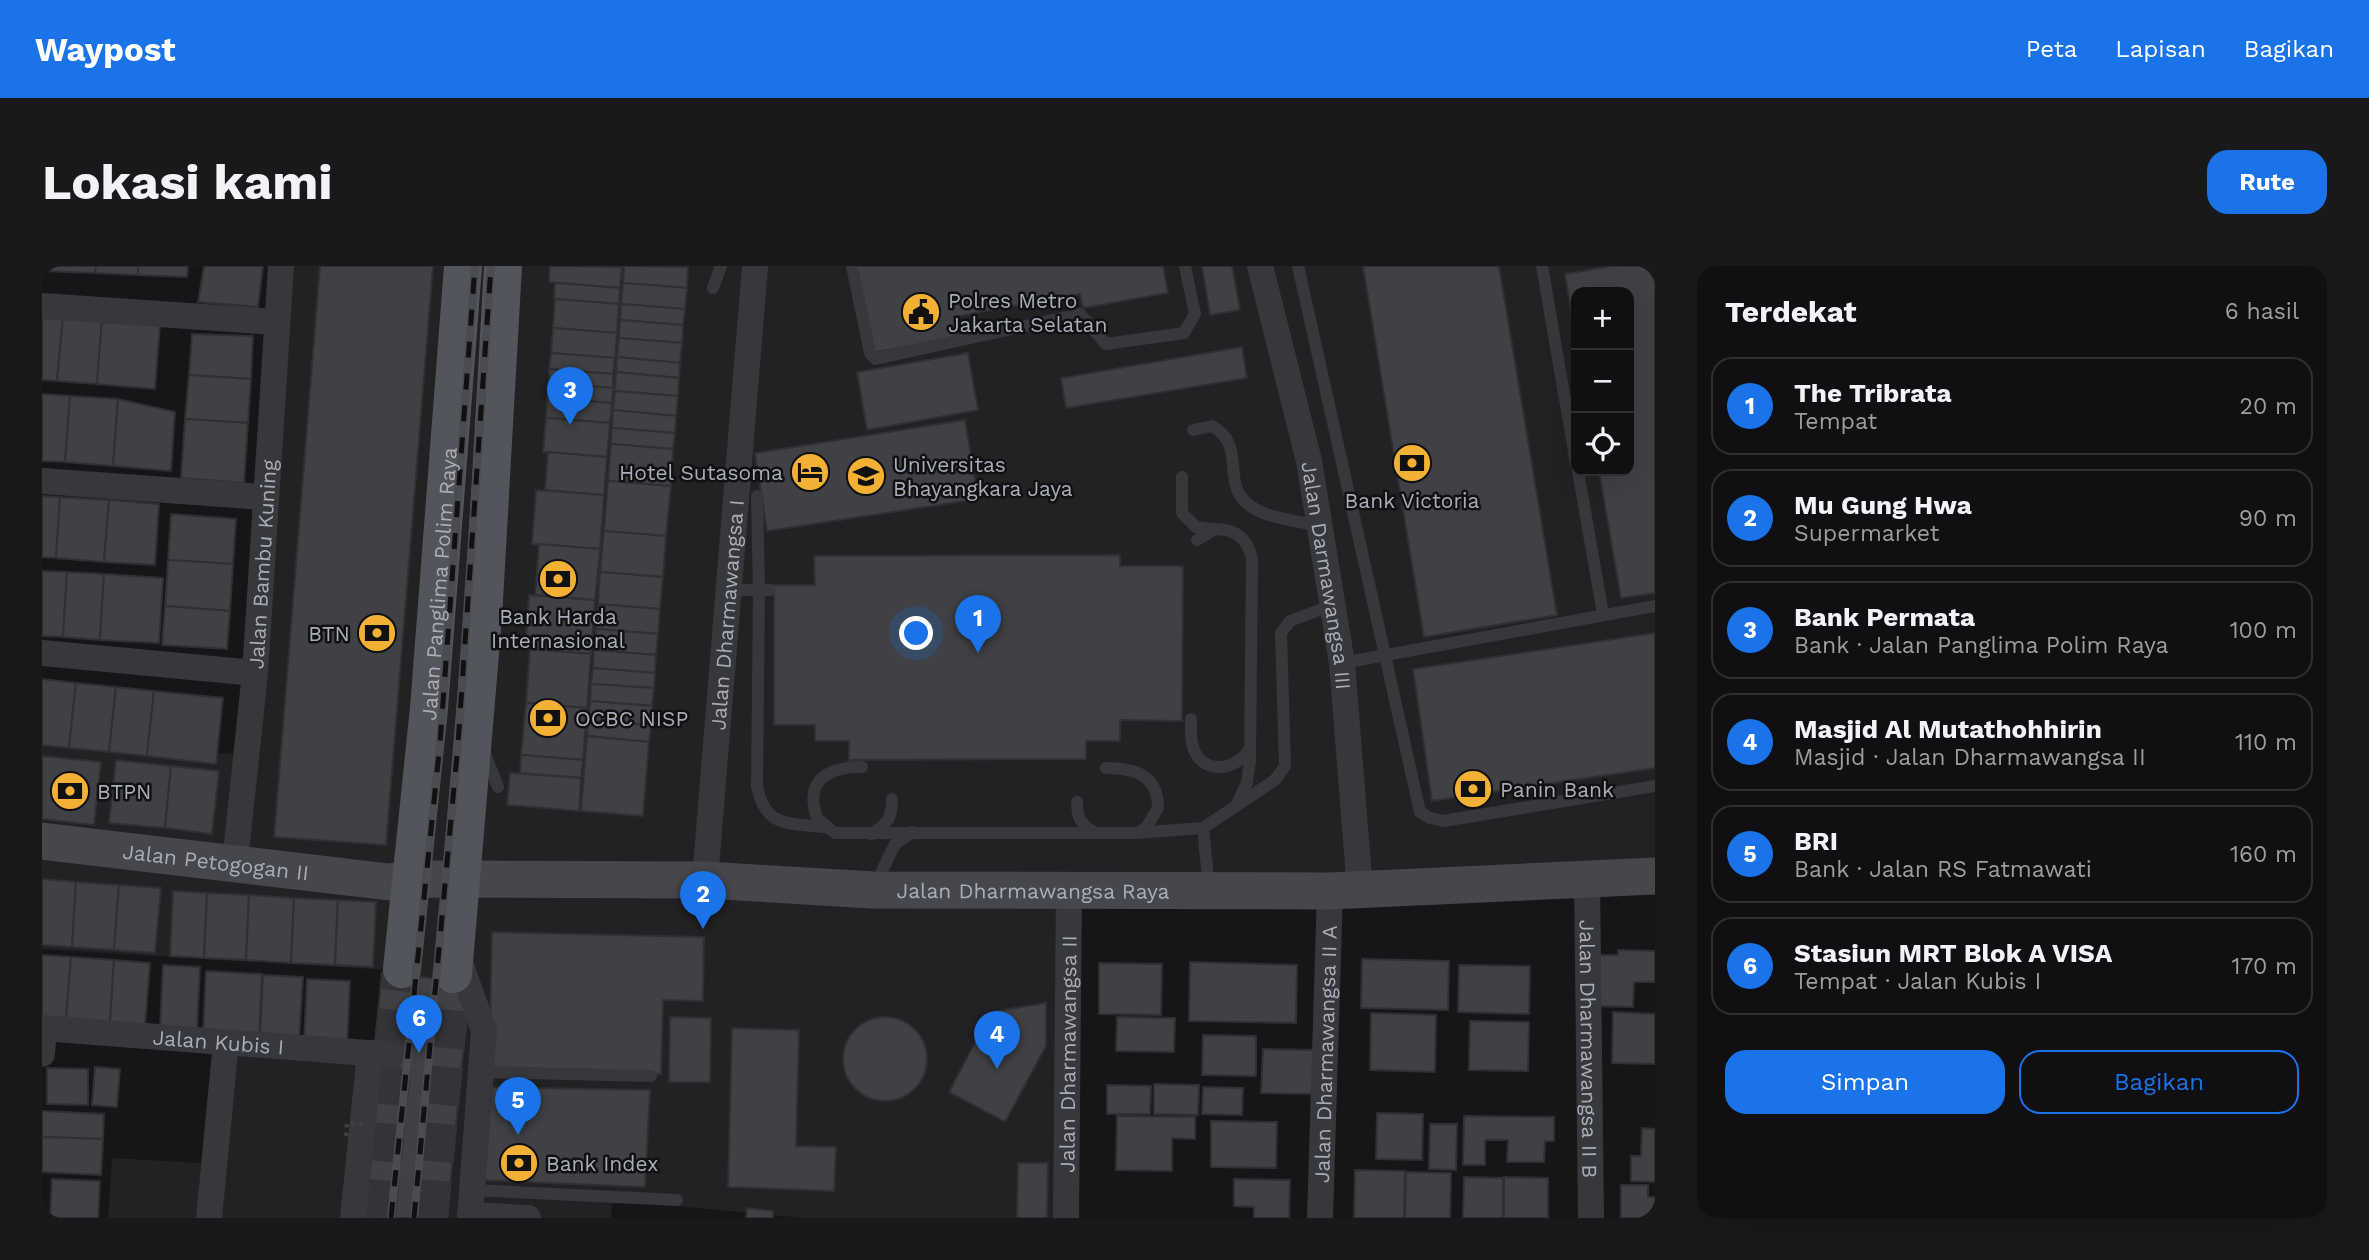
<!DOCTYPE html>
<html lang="id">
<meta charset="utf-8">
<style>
:root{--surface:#101012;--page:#19191b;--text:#f1f3f6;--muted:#9c9d9f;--line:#303032;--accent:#1a73e8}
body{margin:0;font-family:"Work Sans",sans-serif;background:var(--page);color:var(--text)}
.controls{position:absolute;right:21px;top:21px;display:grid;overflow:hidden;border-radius:14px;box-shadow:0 7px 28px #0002}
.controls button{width:63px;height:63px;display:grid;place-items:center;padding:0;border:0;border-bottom:2px solid var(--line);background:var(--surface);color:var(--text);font:35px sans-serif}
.you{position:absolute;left:875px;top:368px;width:24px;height:24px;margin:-18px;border:5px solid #fff;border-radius:50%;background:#1a73e8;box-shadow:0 0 0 10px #1a73e833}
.badge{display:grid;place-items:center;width:46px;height:46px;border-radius:50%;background:var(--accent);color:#fff;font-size:23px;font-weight:700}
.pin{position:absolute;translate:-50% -58px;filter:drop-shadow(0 2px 4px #0008)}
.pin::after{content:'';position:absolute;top:37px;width:24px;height:21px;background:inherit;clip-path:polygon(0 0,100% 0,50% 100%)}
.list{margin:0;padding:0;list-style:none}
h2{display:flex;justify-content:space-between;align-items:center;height:91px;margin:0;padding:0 28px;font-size:30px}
h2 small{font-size:23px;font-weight:400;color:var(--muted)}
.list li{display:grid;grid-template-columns:46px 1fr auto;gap:21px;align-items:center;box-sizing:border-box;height:98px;margin:0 14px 14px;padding:0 14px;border:2px solid var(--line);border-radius:21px}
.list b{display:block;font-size:26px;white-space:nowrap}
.list p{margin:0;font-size:23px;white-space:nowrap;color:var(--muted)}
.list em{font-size:23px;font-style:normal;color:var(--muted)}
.actions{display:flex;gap:14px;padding:21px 28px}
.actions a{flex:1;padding:16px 0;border:2px solid var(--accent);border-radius:21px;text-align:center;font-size:24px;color:var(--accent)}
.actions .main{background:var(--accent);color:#fff}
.icon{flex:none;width:38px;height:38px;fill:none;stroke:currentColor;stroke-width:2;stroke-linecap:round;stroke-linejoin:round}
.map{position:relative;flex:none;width:1613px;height:952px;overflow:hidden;border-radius:21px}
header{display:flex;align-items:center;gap:42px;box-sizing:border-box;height:98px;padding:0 35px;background:var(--accent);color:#fff}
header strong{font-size:33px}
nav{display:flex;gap:38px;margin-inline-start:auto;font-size:24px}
.intro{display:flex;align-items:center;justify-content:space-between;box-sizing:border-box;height:168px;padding:0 42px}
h1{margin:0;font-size:49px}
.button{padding:18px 32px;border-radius:21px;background:var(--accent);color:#fff;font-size:24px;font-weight:700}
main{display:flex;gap:42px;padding:0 42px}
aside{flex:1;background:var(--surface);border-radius:21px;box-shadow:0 7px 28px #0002}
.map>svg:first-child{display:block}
</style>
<header>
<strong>Waypost</strong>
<nav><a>Peta</a><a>Lapisan</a><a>Bagikan</a></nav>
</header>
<div class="intro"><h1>Lokasi kami</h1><a class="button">Rute</a></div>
<main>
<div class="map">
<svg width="1613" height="952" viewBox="0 0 1613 952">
<rect width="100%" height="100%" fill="#161618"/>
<g fill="#222225" fill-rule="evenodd">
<path d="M251 0H1613V616L1027 630 1024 952H761L570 934 569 952H174L187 793 198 785H335L348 704 0 683V468L172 488 207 487ZM1534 26H1587V205H1534Z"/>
<path d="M70 892 159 897 155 952H66Z"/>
</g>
<g fill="#404145" stroke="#303034" stroke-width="2">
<path d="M0 0H54L53 7 0 5Z"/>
<path d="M54 0H96V9L53 7Z"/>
<path d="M96 0H146L145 11 96 9Z"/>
<path d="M162 0H221L216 41 156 36Z"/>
<path d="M278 0H391L344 579 232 571Z"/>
<path d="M508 0 580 1 578 22 507 16Z"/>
<path d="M582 0 646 1 645 22 581 17Z"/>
<path d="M814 0H1121L1126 27 1041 42 1038 28 912 51 916 71 830 87Z"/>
<path d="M1160 0H1190L1198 44 1168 49Z"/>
<path d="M1321 0H1457L1515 349 1382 371Z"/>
<path d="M1570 0H1613V327L1579 332 1557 205H1587V26H1534V75L1523 8Z"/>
<path d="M513 17 578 22 577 38 512 33Z"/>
<path d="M581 17 645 22 643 43 579 38Z"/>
<path d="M513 33 577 38 575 67 511 62Z"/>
<path d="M579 38 643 43 641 59 578 54Z"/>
<path d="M0 48 21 50 15 115 0 114Z"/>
<path d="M21 50 60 53 55 118 15 115Z"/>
<path d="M60 53 118 58 113 123 55 118Z"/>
<path d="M578 54 641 59 640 77 577 72Z"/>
<path d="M511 62 575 67 573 92 509 87Z"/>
<path d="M150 68 211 70 209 113 147 109Z"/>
<path d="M577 72 640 77 638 97 575 91Z"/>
<path d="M1200 81 1205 112 1024 142 1019 112Z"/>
<path d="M509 87 573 92 571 108 507 103Z"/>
<path d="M926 87 936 144 825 164 815 106Z"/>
<path d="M575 91 638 97 637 112 574 106Z"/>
<path d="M507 103 571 108V122L507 117Z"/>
<path d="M574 106 637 112 636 130 573 125Z"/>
<path d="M147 109 209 113 206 157 143 153Z"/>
<path d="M507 117 571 122 570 137 505 132Z"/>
<path d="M573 125 636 130 634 150 571 144Z"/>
<path d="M0 128 28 130 23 196 0 195Z"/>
<path d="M28 130 76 133 71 200 23 196Z"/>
<path d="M505 132 570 137 568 157 504 152Z"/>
<path d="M76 133 133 146 129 205 71 200Z"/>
<path d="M571 144 634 150 633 167 570 162Z"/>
<path d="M504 152 568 157 565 191 501 186Z"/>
<path d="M143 153 206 157 202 217 139 212Z"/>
<path d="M923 154 936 233 725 265 713 187Z"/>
<path d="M570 162 633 167 631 183 569 178Z"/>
<path d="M569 178 631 183 629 220 566 215Z"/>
<path d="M506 186 565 191 562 229 503 224Z"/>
<path d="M566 215 629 220 624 270 562 265Z"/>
<path d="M494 224 562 229 558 283 490 278Z"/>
<path d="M0 230 18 231 14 292 0 291Z"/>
<path d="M18 231 67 234 62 296 14 292Z"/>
<path d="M67 234 117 238 113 299 62 296Z"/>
<path d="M129 248 194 253 191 298 126 294Z"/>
<path d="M562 265 624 270 621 311 558 306Z"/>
<path d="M497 278 558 283 553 334 493 329Z"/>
<path d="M1078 289V300H1141L1140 455 1078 454V475H1044V493L807 494V475H773V459H732V319H773L772 290Z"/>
<path d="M126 294 191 298 188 345 123 340Z"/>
<path d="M0 305 25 306 21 371 0 370Z"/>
<path d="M25 306 62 308 58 374 21 371Z"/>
<path d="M558 306 621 311 618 343 556 338Z"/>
<path d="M62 308 121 312 117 377 58 374Z"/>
<path d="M487 329 553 334 549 388 483 383Z"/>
<path d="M556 338 618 343 616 368 554 363Z"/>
<path d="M123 340 188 345 185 383 120 379Z"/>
<path d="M554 363 616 368 614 389 552 384Z"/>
<path d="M1613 367V502L1390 535 1371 403Z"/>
<path d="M488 383 549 388 545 442 484 437Z"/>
<path d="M552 384 614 389 613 407 551 402Z"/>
<path d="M551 402 613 407 612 422 549 418Z"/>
<path d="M0 413 34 417 27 482 0 479Z"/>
<path d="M34 417 74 421 67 486 27 482Z"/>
<path d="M549 418 612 422 610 440 548 435Z"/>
<path d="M74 421 112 425 105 490 67 486Z"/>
<path d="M112 425 181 432 174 498 105 490Z"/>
<path d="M548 435 610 440 609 459 546 455Z"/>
<path d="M484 437 545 442 541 494 479 489Z"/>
<path d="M546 455 609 459 607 476 545 470Z"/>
<path d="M545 470 607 476 601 550 539 545Z"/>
<path d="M479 489 541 494 539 512 478 507Z"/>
<path d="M0 490 59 496 52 559 0 553Z"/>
<path d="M74 494 129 500 123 562 67 557Z"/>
<path d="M129 500 177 505 170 568 123 562Z"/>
<path d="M468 507 539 512 537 545 465 539Z"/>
<path d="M0 613 34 616 30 681 0 679Z"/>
<path d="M34 616 77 619 72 684 30 681Z"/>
<path d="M77 619 119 622 113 687 72 684Z"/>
<path d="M131 625 165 627 162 692 128 690Z"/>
<path d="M165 627 207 629 204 694 162 692Z"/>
<path d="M207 629 252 632 249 697 204 694Z"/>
<path d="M252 632 296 634 293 699 249 697Z"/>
<path d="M296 634 334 636 331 701 293 699Z"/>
<path d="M450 666 662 671 661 735 621 734 619 808 447 804Z"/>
<path d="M1576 684 1613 685V716H1592L1591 741 1550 740 1552 689H1576Z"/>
<path d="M0 689 29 691 24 753 0 752Z"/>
<path d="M29 691 72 694 68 756 24 753Z"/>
<path d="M1320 693 1407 695 1406 744 1319 742Z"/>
<path d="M72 694 108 697 103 759 68 756Z"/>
<path d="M1148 696 1255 699 1254 757 1147 755Z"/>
<path d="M1057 697 1120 698 1119 749 1057 748Z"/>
<path d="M121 699 158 701 155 764 118 762Z"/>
<path d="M1417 699 1488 700 1487 748 1416 746Z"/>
<path d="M164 705 220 708 217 771 161 768Z"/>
<path d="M340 707 428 716 405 952H315Z"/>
<path d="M221 709 261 711 257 775 218 773Z"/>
<path d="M265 713 308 715 305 779 262 777Z"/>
<path d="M1004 737V780L963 856 907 826 949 746Z"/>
<path d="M1571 746 1613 748V798L1570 797Z"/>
<path d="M1329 747 1394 749 1393 806 1328 804Z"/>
<path d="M628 751 669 752 668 816H627Z"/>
<path d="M1075 751 1133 752 1132 786 1074 785Z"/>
<circle cx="843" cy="793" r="42"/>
<path d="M1428 755 1487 756 1486 805 1427 804Z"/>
<path d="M690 762 757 764 754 880 794 881 792 925 686 921Z"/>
<path d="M1161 769 1214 770V810L1160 809Z"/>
<path d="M1221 783 1274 784 1272 828 1219 827Z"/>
<path d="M53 801 78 803 75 841 50 839Z"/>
<path d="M5 802 46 803V839L5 838Z"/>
<path d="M1112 818 1157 819 1156 849 1112 848Z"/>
<path d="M1065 819 1109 820 1108 848H1065Z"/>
<path d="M445 821 608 824 603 921 437 914Z"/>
<path d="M1161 821 1201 822 1200 849 1160 848Z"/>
<path d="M0 845 62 848 61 873 0 871Z"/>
<path d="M1335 847 1381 848 1380 894 1334 893Z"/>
<path d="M1075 850 1153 851V873L1130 872V905L1074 904Z"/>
<path d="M1422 850 1512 851V875H1503L1502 896H1465L1466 874H1443V899H1421Z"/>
<path d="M1169 855 1235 856 1234 902 1169 901Z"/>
<path d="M1388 858H1415L1414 904 1387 903Z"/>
<path d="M1600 862 1613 863V916L1589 915V890H1599Z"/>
<path d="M0 871 61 873 59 909 0 906Z"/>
<path d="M976 897H1006L1005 952H975Z"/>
<path d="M1313 904 1363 905 1362 952H1312Z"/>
<path d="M1364 906 1409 907 1408 952H1363Z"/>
<path d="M1422 911 1461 912V952H1421Z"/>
<path d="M1462 911 1506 912V952H1462Z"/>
<path d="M10 913 58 915 56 952H8Z"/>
<path d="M1192 913 1248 914 1247 952H1212V941L1192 940Z"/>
<path d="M1579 919H1606V931H1613V952H1579Z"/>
<path d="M705 942 731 945V952H704Z"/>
</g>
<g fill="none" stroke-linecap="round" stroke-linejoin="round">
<g stroke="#333438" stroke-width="38" stroke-dasharray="38 19" stroke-linecap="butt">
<path d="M335 952 360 703"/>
<path d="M387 952 411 708"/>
</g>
<g stroke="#37383d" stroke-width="12">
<path d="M810 0 828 87 833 93 1038 48 1064 78 1142 67 1153 48 1143 0"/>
<path d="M1256 0 1378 546 1388 552 1401 555 1613 520"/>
<path d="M1500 0 1534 197"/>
<path d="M671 22 679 0"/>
<path d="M1151 164 1170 160C1208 181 1174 221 1213 243 1230 253 1258 255 1277 260"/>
<path d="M1536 205 1561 348"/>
<path d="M1140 211V247L1154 261 1173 263"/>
<path d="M715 230 717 325 715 520C723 562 747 557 782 561"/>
<path d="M688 324H728"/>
<path d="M1300 397 1613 340"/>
<path d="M1149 453C1149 462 1148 472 1151 481 1161 511 1196 504 1208 482"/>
<path d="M442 485 456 521"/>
<path d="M820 501C786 501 762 514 775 552L793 567H1094L1161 562 1194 540 1205 517 1208 494 1210 293C1206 273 1194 263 1173 263L1155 274"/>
<path d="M1064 502C1093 502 1116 509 1116 542L1104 562 1094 567"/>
<path d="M1035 536C1035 551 1038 558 1052 566"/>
<path d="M1194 540 1233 514 1243 500 1239 367 1248 355 1291 339"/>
<path d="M1161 562 1167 621"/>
<path d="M829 568C846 558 850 552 850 533"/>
<path d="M833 619 853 578 870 566"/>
<path d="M440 806 609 810"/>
<path d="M431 924 635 934"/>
</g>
<g stroke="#37383d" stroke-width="26">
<path id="s1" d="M1218 0 1267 195 1300 397 1318 624"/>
<path d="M0 40 234 56"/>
<path d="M0 215 222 231"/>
<path d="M0 387 213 407"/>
<path id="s2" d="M193 596 213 407 239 0"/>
<path id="s3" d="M1545 613 1549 952"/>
<path id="s4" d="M663 614 713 0"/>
<path d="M414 686 442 764 428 952"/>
<path id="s5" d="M0 762 351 789"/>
<path d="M0 788 2 762"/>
<path d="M428 949 486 952"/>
<path d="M167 952 184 776"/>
<path d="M311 952 328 787"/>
<path id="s6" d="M1024 952 1027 622"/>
<path id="s7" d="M1278 952 1288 625"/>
</g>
<path stroke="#45474d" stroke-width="37" id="s8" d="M0 575 347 616 369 613 663 614 831 624 1288 625 1613 610"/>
<g stroke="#53555c" stroke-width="38">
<path id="s9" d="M360 703 387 442 421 0"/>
<path d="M411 708 441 352 461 0"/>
</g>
<g stroke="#4a4c52" stroke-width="8">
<g id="rail">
<path d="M349 952 398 477 433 0"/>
<path d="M372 952 416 478 449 0"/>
</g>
</g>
<use href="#rail" stroke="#111113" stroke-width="5" stroke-dasharray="16" stroke-linecap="butt"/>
<path stroke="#3d3f44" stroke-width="4.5" stroke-dasharray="3.5 5" stroke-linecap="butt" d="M304 870 305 857 325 859"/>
</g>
<defs>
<g id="civic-disc" transform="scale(2.0125)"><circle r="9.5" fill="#f2b134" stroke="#111113"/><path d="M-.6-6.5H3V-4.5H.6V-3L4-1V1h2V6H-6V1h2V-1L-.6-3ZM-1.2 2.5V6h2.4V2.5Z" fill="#111"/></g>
<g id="bank-disc" transform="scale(2.0125)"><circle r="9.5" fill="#f2b134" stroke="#111113"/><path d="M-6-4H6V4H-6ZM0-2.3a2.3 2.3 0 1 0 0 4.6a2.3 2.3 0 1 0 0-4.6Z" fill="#111"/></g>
<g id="hotel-disc" transform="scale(2.0125)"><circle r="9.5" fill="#f2b134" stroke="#111113"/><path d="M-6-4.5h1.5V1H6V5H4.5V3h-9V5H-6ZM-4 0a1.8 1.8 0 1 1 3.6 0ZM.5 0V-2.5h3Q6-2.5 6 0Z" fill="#111"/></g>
<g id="university-disc" transform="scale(2.0125)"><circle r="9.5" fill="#f2b134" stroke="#111113"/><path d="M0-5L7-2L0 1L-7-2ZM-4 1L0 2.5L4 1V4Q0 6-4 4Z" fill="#111"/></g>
</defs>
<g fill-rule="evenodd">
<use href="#civic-disc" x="879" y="46"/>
<use href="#bank-disc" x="1370" y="197"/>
<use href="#hotel-disc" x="768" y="206"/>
<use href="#university-disc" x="824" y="210"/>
<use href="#bank-disc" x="516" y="313"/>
<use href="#bank-disc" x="335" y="367"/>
<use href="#bank-disc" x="506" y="452"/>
<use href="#bank-disc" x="1431" y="523"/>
<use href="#bank-disc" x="28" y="525"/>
<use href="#bank-disc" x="477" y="897"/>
</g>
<g text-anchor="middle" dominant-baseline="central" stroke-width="5" stroke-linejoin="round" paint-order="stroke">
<g font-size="21" fill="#a8adb8" stroke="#111113" text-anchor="start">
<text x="906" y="34">Polres Metro<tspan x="906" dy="24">Jakarta Selatan</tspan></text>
<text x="851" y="198">Universitas<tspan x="851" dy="24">Bhayangkara Jaya</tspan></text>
<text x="741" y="206" text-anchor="end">Hotel Sutasoma</text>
<text x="1370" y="234" text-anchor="middle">Bank Victoria</text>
<text x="516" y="350" text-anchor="middle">Bank Harda<tspan x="516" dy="24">Internasional</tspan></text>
<text x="308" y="367" text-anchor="end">BTN</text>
<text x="533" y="452">OCBC NISP</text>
<text x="1458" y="523">Panin Bank</text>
<text x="55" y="525">BTPN</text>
<text x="504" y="897">Bank Index</text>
</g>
<g font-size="21" fill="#a8adb8" stroke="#111113">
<text stroke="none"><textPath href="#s2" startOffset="299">Jalan Bambu Kuning</textPath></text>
<text stroke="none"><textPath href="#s1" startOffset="317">Jalan Darmawangsa III</textPath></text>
<text stroke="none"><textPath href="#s9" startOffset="387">Jalan Panglima Polim Raya</textPath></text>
<text stroke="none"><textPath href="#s4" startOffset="266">Jalan Dharmawangsa I</textPath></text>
<text stroke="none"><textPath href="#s8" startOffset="175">Jalan Petogogan II</textPath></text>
<text stroke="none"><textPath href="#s8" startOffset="994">Jalan Dharmawangsa Raya</textPath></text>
<text stroke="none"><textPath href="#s5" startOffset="177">Jalan Kubis I</textPath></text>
<text stroke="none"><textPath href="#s3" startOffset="170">Jalan Dharmawangsa II B</textPath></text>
<text stroke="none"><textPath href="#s6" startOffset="164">Jalan Dharmawangsa II</textPath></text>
<text stroke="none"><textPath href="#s7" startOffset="164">Jalan Dharmawangsa II A</textPath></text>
</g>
</g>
</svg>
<div class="controls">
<button>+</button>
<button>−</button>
<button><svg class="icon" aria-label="locate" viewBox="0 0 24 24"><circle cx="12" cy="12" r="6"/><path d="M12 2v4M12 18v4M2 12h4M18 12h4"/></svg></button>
</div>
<div class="you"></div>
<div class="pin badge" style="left:936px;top:387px">1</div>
<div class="pin badge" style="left:661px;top:663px">2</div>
<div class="pin badge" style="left:528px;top:159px">3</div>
<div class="pin badge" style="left:955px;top:803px">4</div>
<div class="pin badge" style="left:476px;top:869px">5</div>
<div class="pin badge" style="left:377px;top:787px">6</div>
</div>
<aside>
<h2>Terdekat<small>6 hasil</small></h2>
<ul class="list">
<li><span class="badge">1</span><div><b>The Tribrata</b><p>Tempat</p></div><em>20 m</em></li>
<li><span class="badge">2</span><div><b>Mu Gung Hwa</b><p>Supermarket</p></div><em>90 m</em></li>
<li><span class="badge">3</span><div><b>Bank Permata</b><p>Bank · Jalan Panglima Polim Raya</p></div><em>100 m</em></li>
<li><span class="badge">4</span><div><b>Masjid Al Mutathohhirin</b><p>Masjid · Jalan Dharmawangsa II</p></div><em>110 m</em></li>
<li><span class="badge">5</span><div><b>BRI</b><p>Bank · Jalan RS Fatmawati</p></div><em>160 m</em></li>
<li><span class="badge">6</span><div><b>Stasiun MRT Blok A VISA</b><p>Tempat · Jalan Kubis I</p></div><em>170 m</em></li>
</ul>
<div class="actions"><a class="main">Simpan</a><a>Bagikan</a></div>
</aside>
</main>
